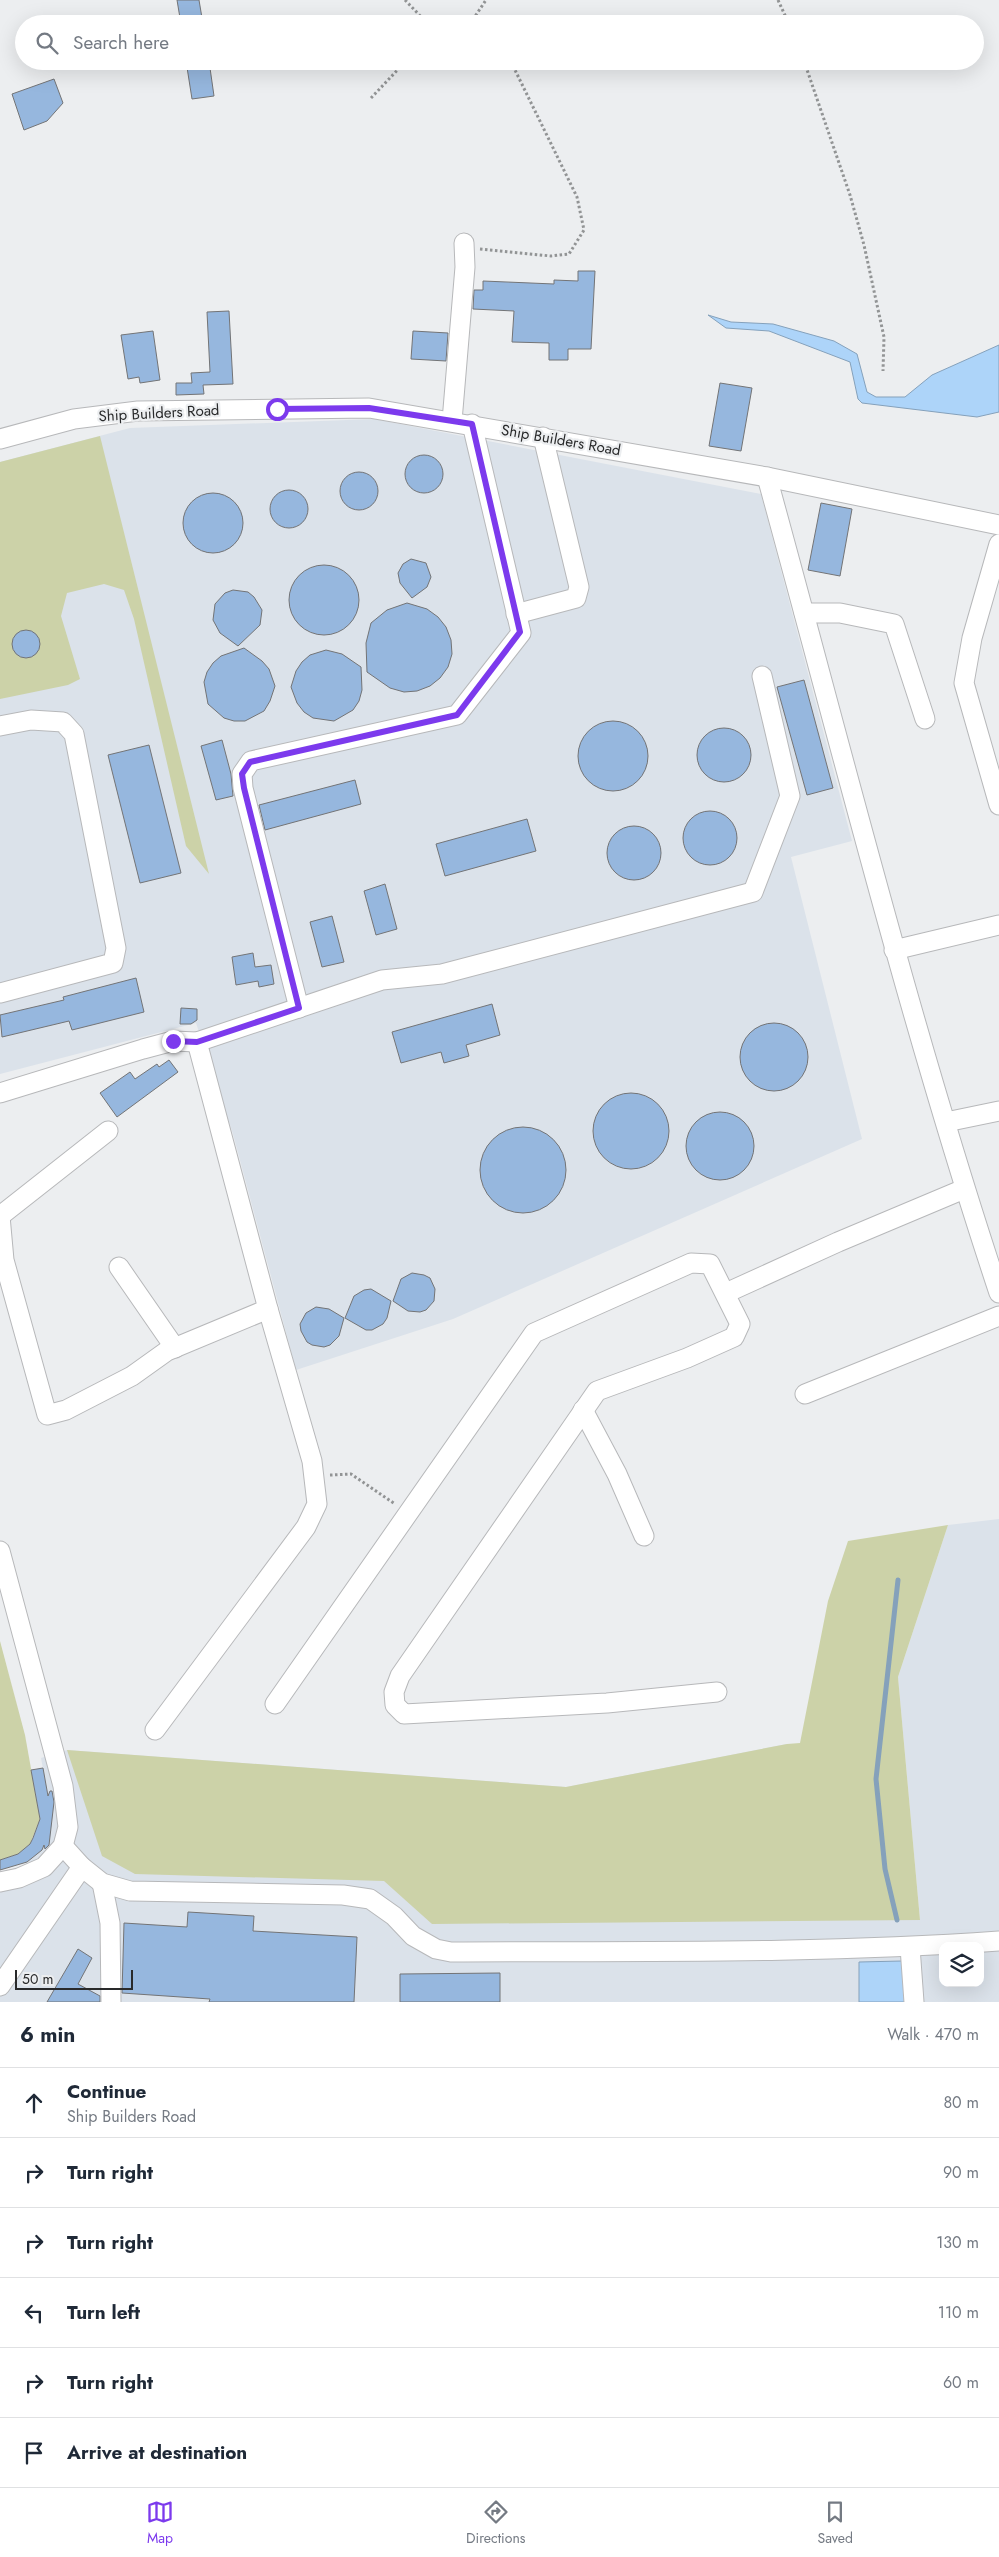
<!DOCTYPE html>
<meta charset="utf-8">
<style>
:root{--surface:#fff;--page:#f6f6f7;--text:#1f2937;--muted:#747a83;--line:#e0e1e3;--accent:#7c3aed}
body{margin:0;font-family:Jost,sans-serif;background:var(--page);color:var(--text)}
.controls{position:absolute;right:15px;bottom:15px;display:grid;overflow:hidden;border-radius:10px;box-shadow:0 5px 20px #0002}
.controls button{width:45px;height:45px;display:grid;place-items:center;padding:0;border:0;border-bottom:1px solid var(--line);background:var(--surface);color:var(--text);font:25px sans-serif}
.scale{position:absolute;left:15px;bottom:12px;width:118px;box-sizing:border-box;padding-left:5px;border:2px solid #292a2b;border-top:0;font-size:14px;line-height:18px;white-space:nowrap;color:#292a2b;-webkit-text-stroke:4px #eceef0;paint-order:stroke}
.stop{position:absolute;width:15px;height:15px;margin:-11px;border:4px solid #7c3aed;border-radius:50%;background:#fff}
.stop.end{background:#7c3aed;border-color:#fff;box-shadow:0 1px 5px #0008}
.list{margin:0;padding:0;list-style:none}
h2{display:flex;justify-content:space-between;align-items:center;height:65px;margin:0;padding:0 20px;font-size:21px}
h2 small{font-size:16px;font-weight:400;color:var(--muted)}
.list li{display:grid;grid-template-columns:32px 1fr auto;gap:15px;align-items:center;box-sizing:border-box;height:70px;padding:0 20px;border-top:1px solid var(--line)}
.list b{display:block;font-size:19px;white-space:nowrap}
.list p{margin:0;font-size:16px;white-space:nowrap;color:var(--muted)}
.list em{font-size:16px;font-style:normal;color:var(--muted)}
.icon{flex:none;width:28px;height:28px;fill:none;stroke:currentColor;stroke-width:2;stroke-linecap:round;stroke-linejoin:round}
.map{position:relative;flex:none;width:999px;height:2002px;overflow:hidden}
.search{position:absolute;background:var(--surface);box-shadow:0 5px 20px #0002;left:15px;right:15px;top:15px;height:55px;display:flex;align-items:center;gap:12px;box-sizing:border-box;padding:0 18px;border-radius:28px;color:var(--muted);font-size:19px}
.sheet{height:485px;background:var(--surface)}
nav{display:flex;justify-content:space-around;align-items:center;box-sizing:border-box;height:70px;border-top:1px solid var(--line);background:var(--surface);font-size:14px;color:var(--muted)}
nav a{display:grid;justify-items:center;gap:2px}
nav .on{color:var(--accent)}
.map>svg:first-child{display:block}
</style>
<div class="map">
<svg width="999" height="2002" viewBox="0 0 999 2002">
<rect width="100%" height="100%" fill="#eceef0"/>
<g fill="#dbe2ea" fill-rule="evenodd">
<path d="M374 419 761 494 852 841 791 857 862 1139 453 1319 296 1370 233 1134 196 1023 0 1074V462L130 428Z"/>
<path d="M999 1519V2002H905L902 1961 859 1962V2002H0V1873L24 1865 42 1850 50 1830 52 1817 41 1758 67 1750 566 1787 787 1744 920 1920 898 1677 948 1525ZM943 1946H980V1983H943Z"/>
</g>
<g fill="#ccd2a8">
<path d="M100 436 209 874 186 846 134 619 124 590 104 584 67 593 61 616 80 679 68 685 0 699V462Z"/>
<path d="M948 1525 898 1677 920 1920 432 1924 384 1881 135 1874 102 1856 67 1750 566 1787 787 1744 800 1743 828 1601 848 1541Z"/>
<path d="M0 1641 25 1735 40 1819 30 1844 18 1854 0 1860Z"/>
</g>
<g fill="#add4f9" stroke="#85a1bb">
<path d="M708 315 731 322 773 324 834 341 857 354 867 392 876 397H905L932 375 999 345V412L977 417 862 403 858 399 850 362 769 331 726 328Z"/>
<path d="M902 1961 905 2002H859V1962Z"/>
</g>
<g fill="none" stroke-linecap="round" stroke-linejoin="round">
<path stroke="#85a1bb" stroke-width="5" d="M897 1920 885 1869 876 1779 898 1580"/>
</g>
<g fill="#96b7de" stroke="#737476">
<path d="M177 0H199L203 24H181Z"/>
<path d="M186 61H209L214 96 192 99Z"/>
<path d="M54 79 63 103 47 121 24 130 12 94Z"/>
<path d="M578 271H595L591 349H568V360H549V343L512 342 514 311 473 309 474 290H483V281L554 284V280L578 281Z"/>
<path d="M229 311 233 384 203 385 204 394 176 395V383H192L191 373 210 372 207 312Z"/>
<path d="M153 331 160 380 140 383 139 377 128 379 121 335Z"/>
<path d="M413 331 448 333 446 361 411 359Z"/>
<path d="M720 383 752 388 741 451 709 446Z"/>
<circle cx="424" cy="474" r="19"/>
<circle cx="359" cy="491" r="19"/>
<circle cx="289" cy="509" r="19"/>
<circle cx="213" cy="523" r="30"/>
<path d="M821 503 852 509 840 576 808 570Z"/>
<path d="M411 559 426 563 431 577 427 587 412 598 400 583 398 573 403 564Z"/>
<circle cx="324" cy="600" r="35"/>
<path d="M233 590 248 592 254 597 262 610 260 625 238 646 220 633 213 620 215 604 225 593Z"/>
<path d="M407 603 427 609 438 617 446 627 451 640 452 654 448 667 440 678 430 686 417 691 404 692 390 688 367 672 366 643 371 623 387 610Z"/>
<circle cx="26" cy="644" r="14"/>
<path d="M244 648 262 661 269 669 275 686 270 701 264 711 245 721H234L224 718 208 704 204 682 207 672 213 663 221 656Z"/>
<path d="M326 650 342 654 361 667 362 690 359 701 353 710 334 721 313 718 304 712 297 703 291 687 296 671 302 662 310 655Z"/>
<path d="M804 680 833 788 807 795 777 687Z"/>
<circle cx="613" cy="756" r="35"/>
<circle cx="724" cy="755" r="27"/>
<path d="M222 740 231 774 233 796 216 800 201 746Z"/>
<path d="M149 745 181 873 140 883 108 755Z"/>
<path d="M355 780 361 804 265 830 259 805Z"/>
<circle cx="710" cy="838" r="27"/>
<path d="M527 819 536 851 445 876 436 844Z"/>
<circle cx="634" cy="853" r="27"/>
<path d="M385 884 397 929 376 935 364 891Z"/>
<path d="M332 916 344 962 322 967 310 922Z"/>
<path d="M253 953 255 967 271 965 274 984 259 987 258 981 236 985 232 957Z"/>
<path d="M136 978 144 1012 72 1030 69 1021 2 1037 0 1015 64 1000 63 997Z"/>
<path d="M492 1004 500 1035 466 1045 469 1056 444 1063 441 1052 401 1063 392 1032Z"/>
<path d="M181 1008 197 1009V1020L191 1024H180Z"/>
<circle cx="774" cy="1057" r="34"/>
<path d="M169 1060 178 1072 117 1117 100 1093 130 1072 135 1079 157 1064 159 1067Z"/>
<circle cx="631" cy="1131" r="38"/>
<circle cx="720" cy="1146" r="34"/>
<circle cx="523" cy="1170" r="43"/>
<path d="M412 1273 424 1275 430 1278 435 1289 434 1301 426 1310 420 1312 408 1311 393 1301 401 1279Z"/>
<path d="M371 1289 391 1301 387 1318 383 1324 372 1330H366L345 1318 354 1296 364 1290Z"/>
<path d="M316 1307 329 1309 344 1318 339 1336 330 1345 324 1347 312 1345 307 1342 301 1331 300 1324 306 1313Z"/>
<path d="M43 1768 48 1796 50 1791H52L54 1802 49 1845 45 1849 44 1845 42 1850 27 1862 0 1870V1860L18 1854 30 1844 33 1838 40 1819 31 1770Z"/>
<path d="M188 1912 254 1916 253 1931 357 1937 354 2002H209L210 1999 122 1993 124 1923 187 1927Z"/>
<path d="M78 1949 92 1958 78 1984 100 1996V2002H47Z"/>
<path d="M500 1973V2002H400V1974Z"/>
</g>
<g fill="none" stroke-linecap="round" stroke-linejoin="round">
<g stroke="#b7b8ba" stroke-width="21">
<g id="minor">
<path d="M452 421 465 267 464 243"/>
<path d="M0 439 74 419 138 411 369 408 767 477 999 525"/>
<path d="M767 477C842 750 910 1025 999 1293"/>
<path d="M999 544 972 638 964 683 999 805"/>
<path d="M804 613H840L894 624 925 719"/>
<path d="M516 614 576 598 579 587 543 437"/>
<path d="M0 726 31 720 63 722 74 734 116 948 113 963 0 993"/>
<path d="M894 950 999 925"/>
<path d="M299 1008 243 788 242 774 251 761 457 715 521 633 472 424"/>
<path d="M0 1093 143 1049 173 1041 197 1042 382 980 442 974 753 892 790 796 762 676"/>
<path d="M946 1122 999 1111"/>
<path d="M0 1216 4 1260 47 1415 66 1410 132 1376 167 1351 268 1309"/>
<path d="M0 1216 108 1131"/>
<path d="M119 1267 175 1348"/>
<path d="M726 1293 838 1242 964 1189"/>
<path d="M805 1394 999 1316"/>
<path d="M583 1410 617 1474 644 1536"/>
<path d="M0 1551 63 1786 68 1827 63 1846 44 1867 19 1878 0 1882"/>
<path d="M275 1704 534 1333 691 1263 710 1264 740 1324 734 1337 687 1358 597 1391 400 1676 394 1692 395 1705 404 1714 607 1703 717 1692"/>
<path d="M155 1730 306 1527 317 1504 312 1461 268 1309 197 1042"/>
<path d="M63 1846 82 1867 102 1883 130 1891 343 1895 370 1899 394 1916 413 1936 436 1949 451 1952C633 1951 817 1954 999 1941"/>
<path d="M102 1883 110 1923 111 2002"/>
<path d="M910 1947 914 2002"/>
<path d="M0 1986 82 1867"/>
</g>
</g>
<g stroke="#929495" stroke-width="3" stroke-dasharray="2.5 2.5" stroke-linecap="butt">
<path d="M405 0 428 24"/>
<path d="M778 0 789 24"/>
<path d="M456 24 465 20 470 23"/>
<path d="M470 24 486 0"/>
<path d="M804 61 850 195 864 245 884 337 883 371"/>
<path d="M371 98 406 61"/>
<path d="M480 249 551 256 569 254 584 230 577 197 515 70 508 61"/>
<path d="M330 1475 351 1474 395 1504"/>
</g>
<use href="#minor" stroke="#fff" stroke-width="19"/>
</g>
<g fill="none" stroke-linecap="round" stroke-linejoin="round">
<path stroke="#7c3aed" stroke-width="6" d="M173 1041 197 1042 299 1008 244 788 242 774 250 762 457 715 520 632 472 424 369 408 277 409"/>
</g>
<g text-anchor="middle" dominant-baseline="central" stroke-width="4.5" stroke-linejoin="round" paint-order="stroke">
<g font-size="15" fill="#292a2b" stroke="#eceef0">
<text transform="translate(159 413) rotate(-3)">Ship Builders Road</text>
<text transform="translate(561 440) rotate(10)">Ship Builders Road</text>
</g>
</g>
</svg>
<div class="controls">
<button><svg class="icon" aria-label="layers" viewBox="0 0 24 24"><path d="M12 4l9 5-9 5-9-5zM3 14l9 5 9-5"/></svg></button>
</div>
<div class="scale">50 m</div>
<div class="stop" style="left:277px;top:409px"></div>
<div class="stop end" style="left:173px;top:1041px"></div>
<div class="search"><svg class="icon" aria-label="search" viewBox="0 0 24 24"><circle cx="10" cy="10" r="6"/><path d="M15 15l6 6"/></svg>Search here</div>
</div>
<section class="sheet">
<h2>6 min<small>Walk · 470 m</small></h2>
<ul class="list">
<li><svg class="icon" aria-label="ahead" viewBox="0 0 24 24"><path d="M12 20V5M6 11l6-6 6 6"/></svg><div><b>Continue</b><p>Ship Builders Road</p></div><em>80 m</em></li>
<li><svg class="icon" aria-label="right" viewBox="0 0 24 24"><path d="M7 20v-9h11M14 6l5 5-5 5"/></svg><div><b>Turn right</b></div><em>90 m</em></li>
<li><svg class="icon" aria-label="right" viewBox="0 0 24 24"><path d="M7 20v-9h11M14 6l5 5-5 5"/></svg><div><b>Turn right</b></div><em>130 m</em></li>
<li><svg class="icon" aria-label="left" viewBox="0 0 24 24"><path d="M17 20v-9H6M10 6l-5 5 5 5"/></svg><div><b>Turn left</b></div><em>110 m</em></li>
<li><svg class="icon" aria-label="right" viewBox="0 0 24 24"><path d="M7 20v-9h11M14 6l5 5-5 5"/></svg><div><b>Turn right</b></div><em>60 m</em></li>
<li><svg class="icon" aria-label="arrive" viewBox="0 0 24 24"><path d="M6 21V4h12l-3 4 3 4H6"/></svg><div><b>Arrive at destination</b></div></li>
</ul>
</section>
<nav>
<a class="on"><svg class="icon" aria-label="map" viewBox="0 0 24 24"><path d="M3 6l6-2 6 2 6-2v14l-6 2-6-2-6 2zM9 4v14M15 6v14"/></svg>Map</a>
<a><svg class="icon" aria-label="directions" viewBox="0 0 24 24"><path d="M12 3l9 9-9 9-9-9zM9 14v-3h6M13 9l2 2-2 2"/></svg>Directions</a>
<a><svg class="icon" aria-label="saved" viewBox="0 0 24 24"><path d="M7 4h10v16l-5-4-5 4z"/></svg>Saved</a>
</nav>
